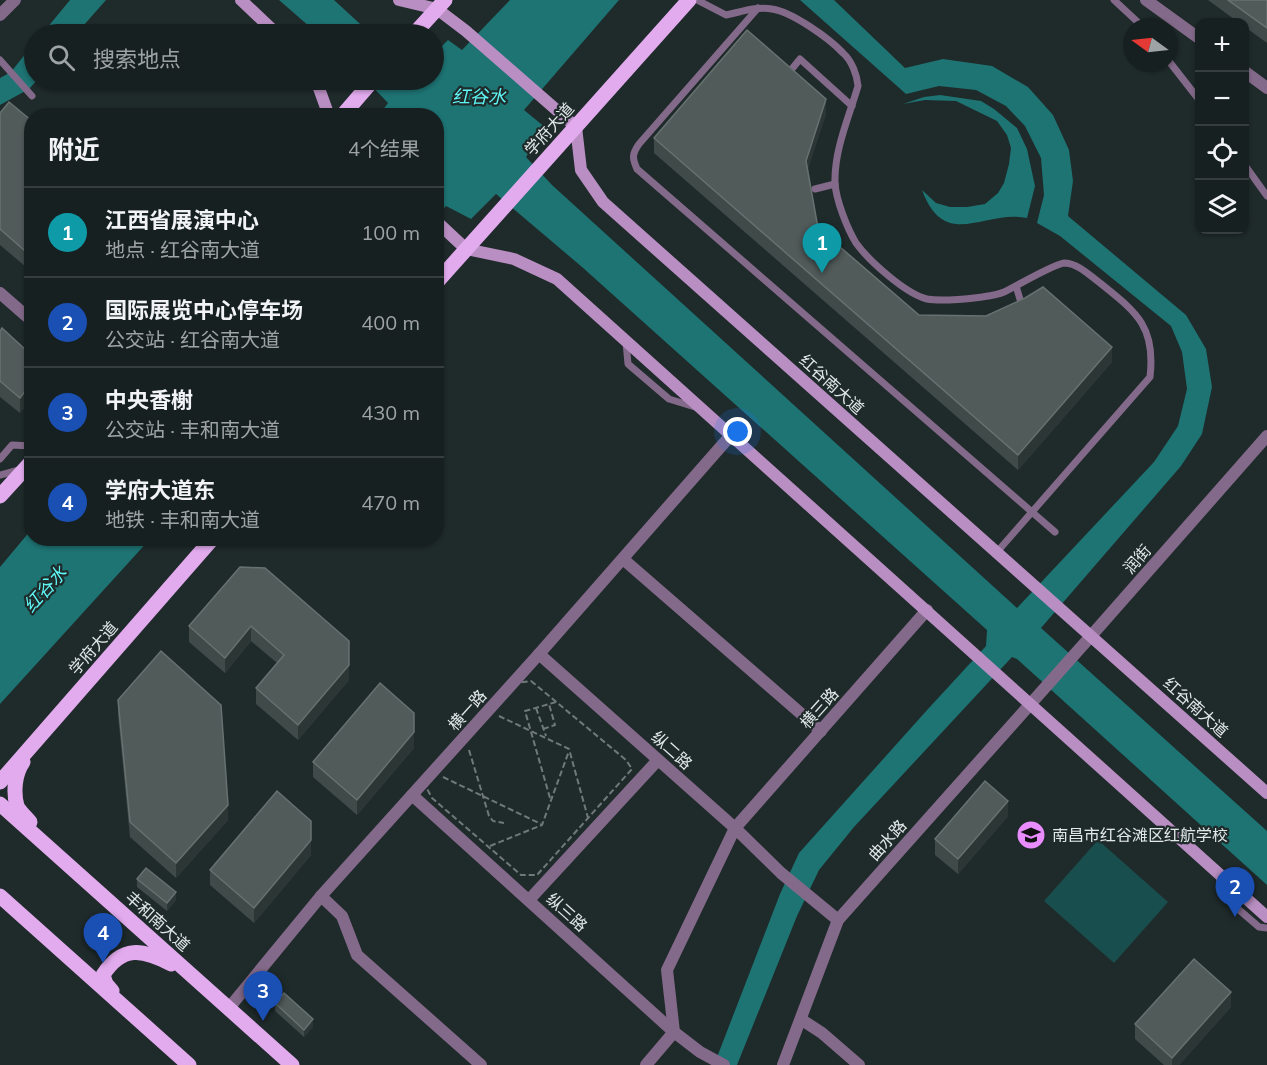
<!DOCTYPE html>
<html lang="zh">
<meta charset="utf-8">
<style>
:root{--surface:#172020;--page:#242d2d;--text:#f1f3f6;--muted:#9ea3a5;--line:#363e3e;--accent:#b45309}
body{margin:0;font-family:Mulish,"Noto Sans SC",sans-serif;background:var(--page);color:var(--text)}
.controls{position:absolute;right:18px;top:18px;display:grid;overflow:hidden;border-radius:12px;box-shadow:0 2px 4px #0004}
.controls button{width:54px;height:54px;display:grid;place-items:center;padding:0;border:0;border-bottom:2px solid var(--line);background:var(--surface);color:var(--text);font:30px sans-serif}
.compass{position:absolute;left:1123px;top:18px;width:54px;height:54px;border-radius:50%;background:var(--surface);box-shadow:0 2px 4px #0004;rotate:285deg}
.you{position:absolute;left:738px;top:432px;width:21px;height:21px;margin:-15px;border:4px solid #fff;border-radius:50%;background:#1a73e8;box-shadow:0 0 0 9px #1a73e833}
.badge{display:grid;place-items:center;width:39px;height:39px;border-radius:50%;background:var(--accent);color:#fff;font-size:20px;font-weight:700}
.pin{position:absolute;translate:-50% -50px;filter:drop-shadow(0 2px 3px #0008)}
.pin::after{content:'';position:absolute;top:32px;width:21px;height:18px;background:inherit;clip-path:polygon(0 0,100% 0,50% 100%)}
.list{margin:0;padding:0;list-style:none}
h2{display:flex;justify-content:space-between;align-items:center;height:78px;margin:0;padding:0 24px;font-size:26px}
h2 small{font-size:20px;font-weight:400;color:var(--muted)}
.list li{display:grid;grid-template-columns:39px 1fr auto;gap:18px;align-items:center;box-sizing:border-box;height:90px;padding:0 24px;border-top:2px solid var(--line)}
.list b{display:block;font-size:22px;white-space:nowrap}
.list p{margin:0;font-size:20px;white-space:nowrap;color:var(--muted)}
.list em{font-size:20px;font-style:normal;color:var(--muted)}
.icon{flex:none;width:33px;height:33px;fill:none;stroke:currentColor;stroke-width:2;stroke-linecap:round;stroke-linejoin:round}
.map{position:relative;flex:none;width:1267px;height:1065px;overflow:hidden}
.search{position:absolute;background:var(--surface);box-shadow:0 2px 4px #0004;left:24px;top:24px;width:420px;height:66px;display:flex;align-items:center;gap:15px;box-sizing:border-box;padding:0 21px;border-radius:33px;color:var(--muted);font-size:22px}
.panel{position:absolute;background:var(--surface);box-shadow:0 2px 4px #0004;left:24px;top:108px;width:420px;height:438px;border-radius:24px}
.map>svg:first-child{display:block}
</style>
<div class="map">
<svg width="1267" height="1065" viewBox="0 0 1267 1065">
<rect width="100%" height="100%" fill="#1f2a2a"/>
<path fill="#194e4e" d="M1098 840 1168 902 1114 963 1044 901Z"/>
<g fill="#1e7373">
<path d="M70 0H106L76 34H42Z"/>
<path d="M279 0H334L371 34H318Z"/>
<path d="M510 0H619L524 110 546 128 526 157 552 185 1017 608 1154 462 1178 426 1187 389 1182 352 1171 326 1060 236 1037 223 1044 195 1041 158 1025 126 1006 106 976 90 939 86 906 94 800 0H834L905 68 943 59 992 66 1028 87 1053 115 1069 150 1073 181 1068 216 1186 315 1206 349 1212 387 1202 434 1181 466 1041 628 1267 831V885L1017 659 1012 657 854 827 819 870 797 916 737 1065H714L780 894 799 853 928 709 986 646 987 630 582 267 496 194 471 219 446 206 437 216 436 116 379 115 388 103 366 80H434V54L448 40 462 50Z"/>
<path d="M34 43V80H37L29 89 0 105V78L11 72Z"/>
<path d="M940 95 981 101 994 109 1017 128 1027 149 1035 186 1027 218C984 209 945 252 922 190L936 203 950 207H967L985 204 998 193 1004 183 1009 164 1011 148 1007 135 997 121 956 101 925 100 903 104 924 97Z"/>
<path d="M31 530 32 538 150 539 0 704V567Z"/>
</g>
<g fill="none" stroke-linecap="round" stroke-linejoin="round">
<g stroke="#707979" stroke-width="2" stroke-dasharray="6 3" stroke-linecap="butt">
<path d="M531 681 626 760 632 769 537 875H521L432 798 426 787 427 783 435 773 515 683Z"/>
<path d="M536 708 546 736"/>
<path d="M499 716 569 749 588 818"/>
<path d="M543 729 555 725 549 704"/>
<path d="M469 750 489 816 493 821 504 823"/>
<path d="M443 777 541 824"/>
<path d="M550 798 525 711 556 702"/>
<path d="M490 846 542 825 569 751"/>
</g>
<g stroke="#846a8a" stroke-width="7">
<path d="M697 0 726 15C741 12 757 6 772 9 792 12 829 38 843 53 852 61 857 75 858 86 849 117 834 150 835 183 836 200 847 228 856 243 869 261 906 294 927 299 943 302 965 299 982 297 989 296 997 295 1004 292 1017 286 1055 263 1065 263 1079 264 1089 275 1100 283 1136 312 1156 326 1150 377L997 552"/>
<path d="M1114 0 1143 27"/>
<path d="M758 8 639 144C632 154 632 158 637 169L1055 532"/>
<path d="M0 60 32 96"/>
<path d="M1168 60 1200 101"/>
<path d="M791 70 800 59 852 106"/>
<path d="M1244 164 1267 196"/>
<path d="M815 189 835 184"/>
<path d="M1016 286 1022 306"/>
<path d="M626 342 628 364 669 399 695 407"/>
<path d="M0 459 12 445 32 446"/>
<path d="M0 475 19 470"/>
<path d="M1219 876 1223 896 1259 927 1267 928"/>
</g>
<g stroke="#846a8a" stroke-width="12">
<path d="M1146 0 1200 39"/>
<path d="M0 15 15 0"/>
<path d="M1244 71 1267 88"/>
<path d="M0 293 32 321"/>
<path d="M623 559 821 731"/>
<path d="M539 654 735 828 781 873 838 920"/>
<path d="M412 795 674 1032 700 1052 724 1065"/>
<path d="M321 896 342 916 357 955 481 1065"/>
<path d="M529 900 658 760"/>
<path d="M229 1008 321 896 539 654 731 435"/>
<path d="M802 1020 822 1033 859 1065"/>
<path d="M646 1065 674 1032 667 970 735 828 927 610"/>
<path d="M783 1065 838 920 1091 636 1267 436"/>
</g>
<g stroke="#b98ec2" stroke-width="12">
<path d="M241 0 277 34"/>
<path d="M399 0 437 9 466 31 576 127 581 170 603 202 1267 793"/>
<path d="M316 80 329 116"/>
<path d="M436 221 466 249 514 259 557 279 1267 917"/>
</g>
<g stroke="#e2abee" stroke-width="15">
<path d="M414 34 445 0"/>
<path d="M342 116 373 80"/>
<path d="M436 283 689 0"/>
<path d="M0 496 32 461"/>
<path d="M23 762C15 773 13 792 17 806 19 811 26 817 30 822"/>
<path d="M0 782 213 538"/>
<path d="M0 804 292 1065"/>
<path d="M0 896 189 1065"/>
<path d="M112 991 106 984 103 975C122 945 143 949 171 964"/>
</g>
</g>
<g fill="#3f4a49">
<path d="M1208 0H1267V43L1245 27V22H1238Z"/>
<path d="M0 113 32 121V272L0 245Z"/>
<path d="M826 114 807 170 818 228 919 315 1112 362 1018 470 654 153V138Z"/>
<path d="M0 331 29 401 20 413 0 397Z"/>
<path d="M240 567 349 680 298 740 256 704V688L277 663 251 641 225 673 189 642V626Z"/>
<path d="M118 700 228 820 176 878 130 837 118 715Z"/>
<path d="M414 748 357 815 313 777V762Z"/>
<path d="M1008 816 958 874 935 855V839Z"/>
<path d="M311 855 254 923 210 885V870Z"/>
<path d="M137 879 176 900 167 911 137 887Z"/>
<path d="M275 1003 313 1027 304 1037 275 1011Z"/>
<path d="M1231 1007 1179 1065H1164L1135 1039V1024Z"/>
</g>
<g fill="#2b3635">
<path d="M826 99V114L806 176V161Z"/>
<path d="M1112 347V362L1018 470V455Z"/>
<path d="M29 386V401L20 413V398Z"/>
<path d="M251 626V641L225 673V658Z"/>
<path d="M349 665V680L298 740V725Z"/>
<path d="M414 732V748L357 815V800Z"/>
<path d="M1008 801V816L958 874V859Z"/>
<path d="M228 805V820L176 878V863Z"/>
<path d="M311 821V855L254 923V908Z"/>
<path d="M176 892V900L167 911V903Z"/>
<path d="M1231 992V1007L1179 1065H1172V1058Z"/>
<path d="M313 1019V1027L304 1037V1030Z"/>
</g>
<g fill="#515b5a" stroke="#677170" stroke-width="1.5">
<path d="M1228 0H1267V28Z"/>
<path d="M747 30 826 99 806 161 818 228 919 315 986 316 1025 298 1043 287 1112 347 1018 455 654 138Z"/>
<path d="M9 102 32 121V257L0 229V113Z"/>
<path d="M2 328 27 351 29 386 20 398 0 381V331Z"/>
<path d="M240 567 265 568 349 641V665L298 725 256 688 284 655 251 626 225 658 189 626Z"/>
<path d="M161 651 221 705 228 805 176 863 130 822 118 700Z"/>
<path d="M380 683 414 713V732L357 800 313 762Z"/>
<path d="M985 781 1008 801 958 859 935 839Z"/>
<path d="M277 791 311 821V840L254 908 210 870Z"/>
<path d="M146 868 176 892 167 903 137 879Z"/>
<path d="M1194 959 1231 992 1172 1058 1135 1024Z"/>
<path d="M284 993 313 1019 304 1030 275 1003Z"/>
</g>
<defs>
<g id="school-disc" transform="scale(1.5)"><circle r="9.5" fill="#e98dfe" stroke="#1f2a2a"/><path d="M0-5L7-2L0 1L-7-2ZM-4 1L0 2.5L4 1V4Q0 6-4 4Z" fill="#111"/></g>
</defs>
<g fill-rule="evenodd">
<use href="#school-disc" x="1031" y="835"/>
</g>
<g text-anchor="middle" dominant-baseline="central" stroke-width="4.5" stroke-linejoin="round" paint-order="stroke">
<g font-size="16" fill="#e1e8e8" stroke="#1f2a2a">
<text transform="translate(549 129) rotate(-48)">学府大道</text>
<text transform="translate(832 384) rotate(42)">红谷南大道</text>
<text transform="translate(1137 559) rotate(-49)">润街</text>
<text transform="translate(93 648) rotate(-49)">学府大道</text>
<text transform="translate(1196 707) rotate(42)">红谷南大道</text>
<text transform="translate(819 708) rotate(-48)">横三路</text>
<text transform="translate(467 710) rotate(-48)">横一路</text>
<text transform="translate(672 750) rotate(42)">纵二路</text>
<text transform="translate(887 840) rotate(-48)">曲水路</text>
<text transform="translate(567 912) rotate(42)">纵三路</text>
<text transform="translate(158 921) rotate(42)">丰和南大道</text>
</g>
<g font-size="16" fill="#e1e8e8" stroke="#1f2a2a" text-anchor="start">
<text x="1052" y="835">南昌市红谷滩区红航学校</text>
</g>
<g font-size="18" font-style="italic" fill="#5ef7f6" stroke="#1f2a2a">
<text x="479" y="96">红谷水</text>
<text transform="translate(45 589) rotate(-48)">红谷水</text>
</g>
</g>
</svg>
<div class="controls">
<button>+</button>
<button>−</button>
<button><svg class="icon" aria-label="locate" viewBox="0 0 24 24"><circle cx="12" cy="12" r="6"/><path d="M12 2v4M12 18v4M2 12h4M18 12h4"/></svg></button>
<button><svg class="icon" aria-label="layers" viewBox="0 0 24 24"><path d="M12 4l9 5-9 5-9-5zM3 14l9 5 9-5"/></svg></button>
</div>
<svg class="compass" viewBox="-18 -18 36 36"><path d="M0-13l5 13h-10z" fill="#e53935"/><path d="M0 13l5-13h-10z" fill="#9ea3a5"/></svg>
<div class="you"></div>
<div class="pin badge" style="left:822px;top:273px;background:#0f9aa8">1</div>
<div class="pin badge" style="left:1235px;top:917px;background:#1a4fb4">2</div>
<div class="pin badge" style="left:263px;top:1021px;background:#1a4fb4">3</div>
<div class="pin badge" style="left:103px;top:963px;background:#1a4fb4">4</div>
<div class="search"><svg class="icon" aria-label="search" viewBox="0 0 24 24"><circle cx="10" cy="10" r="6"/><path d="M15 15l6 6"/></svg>搜索地点</div>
<section class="panel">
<h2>附近<small>4个结果</small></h2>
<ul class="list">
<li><span class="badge" style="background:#0f9aa8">1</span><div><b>江西省展演中心</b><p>地点 · 红谷南大道</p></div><em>100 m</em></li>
<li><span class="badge" style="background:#1a4fb4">2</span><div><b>国际展览中心停车场</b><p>公交站 · 红谷南大道</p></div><em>400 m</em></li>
<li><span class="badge" style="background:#1a4fb4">3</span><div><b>中央香榭</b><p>公交站 · 丰和南大道</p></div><em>430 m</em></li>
<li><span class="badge" style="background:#1a4fb4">4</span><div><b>学府大道东</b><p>地铁 · 丰和南大道</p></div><em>470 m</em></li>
</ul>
</section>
</div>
